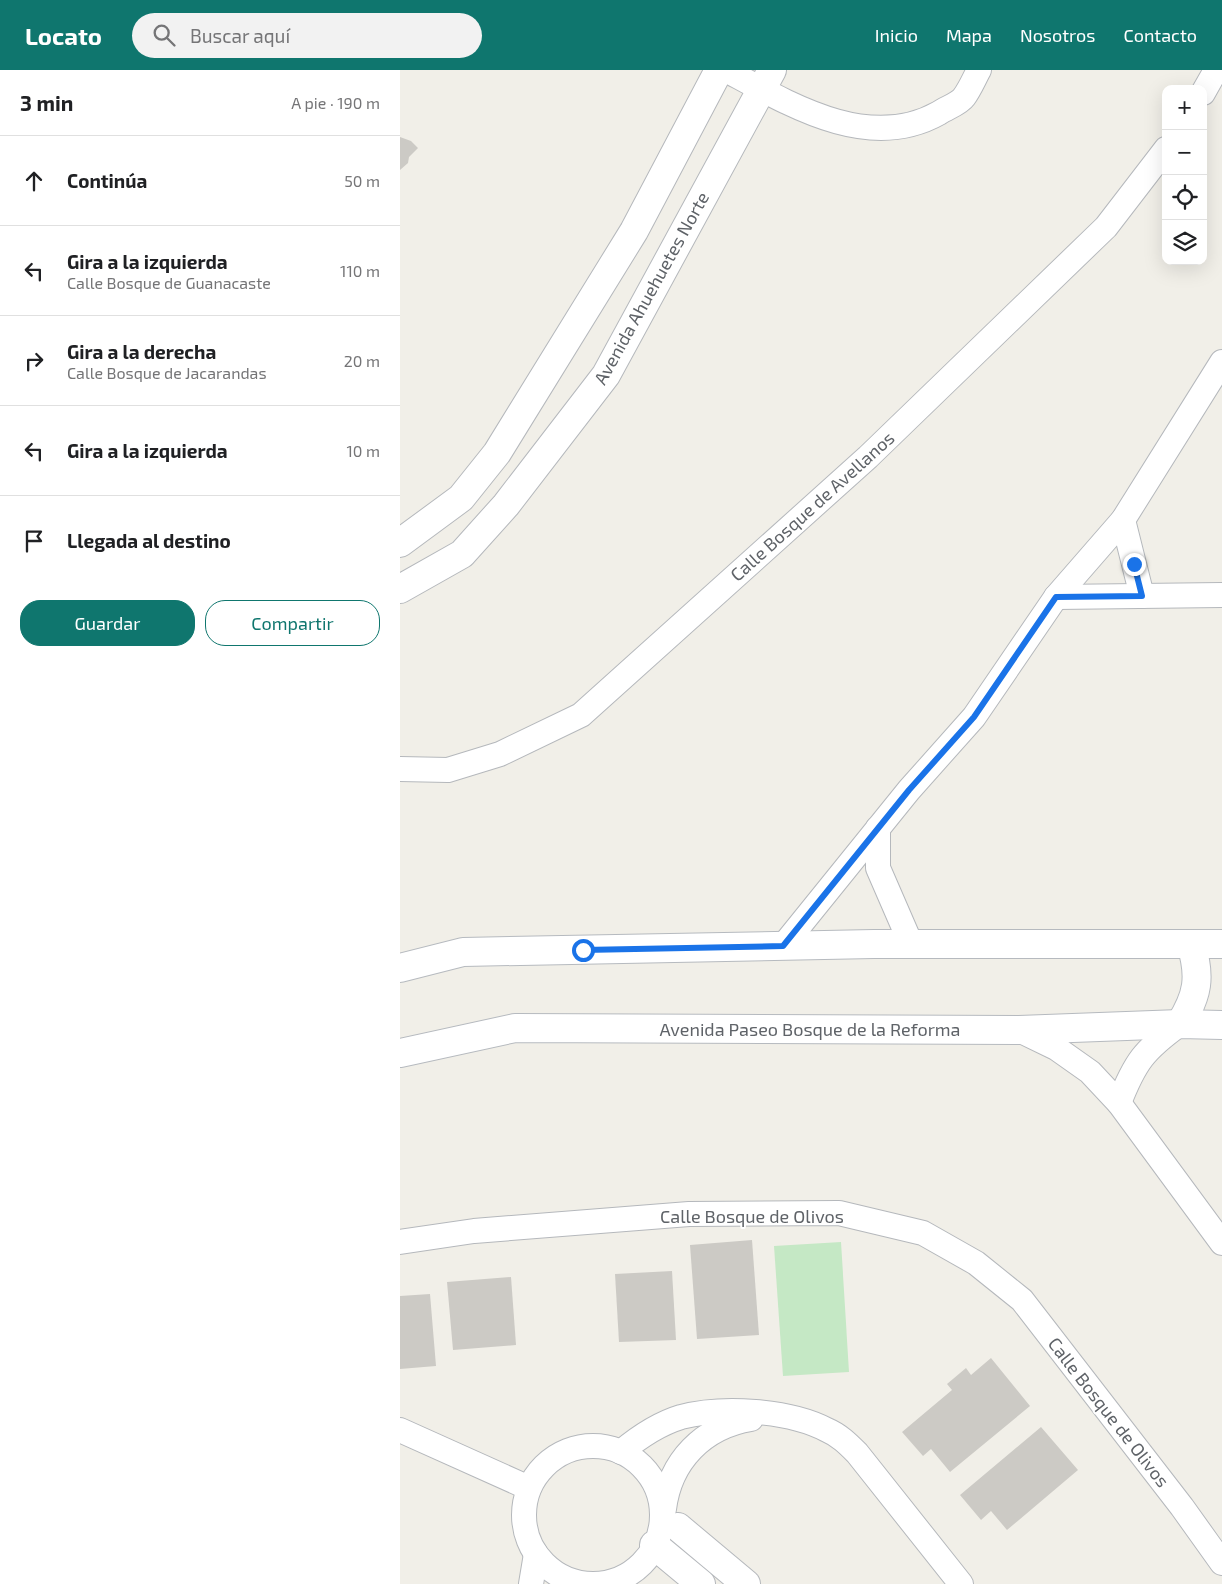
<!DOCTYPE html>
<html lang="es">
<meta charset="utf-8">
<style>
:root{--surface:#fff;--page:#f2f2f2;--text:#202124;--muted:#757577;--line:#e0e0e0;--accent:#0f766e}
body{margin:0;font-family:"Exo 2",sans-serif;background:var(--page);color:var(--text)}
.controls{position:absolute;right:15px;top:15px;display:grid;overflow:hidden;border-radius:10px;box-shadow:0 5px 20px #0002}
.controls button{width:45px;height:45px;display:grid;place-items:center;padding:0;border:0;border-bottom:1px solid var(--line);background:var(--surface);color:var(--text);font:25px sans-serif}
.stop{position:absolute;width:15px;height:15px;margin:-11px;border:4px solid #1a73e8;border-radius:50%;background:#fff}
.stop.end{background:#1a73e8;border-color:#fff;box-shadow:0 1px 5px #0008}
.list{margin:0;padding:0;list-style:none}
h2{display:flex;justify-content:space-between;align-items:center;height:65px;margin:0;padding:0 20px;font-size:21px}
h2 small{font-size:16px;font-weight:400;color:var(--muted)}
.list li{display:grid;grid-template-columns:32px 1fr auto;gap:15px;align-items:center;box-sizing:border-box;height:90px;padding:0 20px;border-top:1px solid var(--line)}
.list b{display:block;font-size:19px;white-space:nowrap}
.list p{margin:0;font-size:16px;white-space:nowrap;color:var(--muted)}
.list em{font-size:16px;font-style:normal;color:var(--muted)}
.actions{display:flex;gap:10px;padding:15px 20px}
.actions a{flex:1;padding:11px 0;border:1px solid var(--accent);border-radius:20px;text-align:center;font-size:18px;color:var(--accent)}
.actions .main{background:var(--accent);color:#fff}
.icon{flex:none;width:28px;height:28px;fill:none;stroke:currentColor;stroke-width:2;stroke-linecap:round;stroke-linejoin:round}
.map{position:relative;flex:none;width:822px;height:1514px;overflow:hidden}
header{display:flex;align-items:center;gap:30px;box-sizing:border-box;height:70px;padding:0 25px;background:var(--accent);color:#fff}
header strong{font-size:24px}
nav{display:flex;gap:28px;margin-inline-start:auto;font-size:18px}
.search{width:350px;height:45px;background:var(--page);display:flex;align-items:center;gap:12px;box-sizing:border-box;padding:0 18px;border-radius:28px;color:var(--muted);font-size:19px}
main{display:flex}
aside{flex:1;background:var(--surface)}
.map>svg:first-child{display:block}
</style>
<header>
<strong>Locato</strong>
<div class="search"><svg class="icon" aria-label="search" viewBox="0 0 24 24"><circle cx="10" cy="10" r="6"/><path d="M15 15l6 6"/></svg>Buscar aquí</div>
<nav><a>Inicio</a><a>Mapa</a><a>Nosotros</a><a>Contacto</a></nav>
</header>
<main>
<aside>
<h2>3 min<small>A pie · 190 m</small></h2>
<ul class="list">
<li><svg class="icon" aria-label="ahead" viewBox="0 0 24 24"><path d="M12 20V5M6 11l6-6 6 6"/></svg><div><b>Continúa</b></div><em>50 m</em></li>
<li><svg class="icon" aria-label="left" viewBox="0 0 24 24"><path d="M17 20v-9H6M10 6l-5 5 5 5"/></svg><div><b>Gira a la izquierda</b><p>Calle Bosque de Guanacaste</p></div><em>110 m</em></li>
<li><svg class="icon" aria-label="right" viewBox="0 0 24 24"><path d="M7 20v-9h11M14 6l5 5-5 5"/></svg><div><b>Gira a la derecha</b><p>Calle Bosque de Jacarandas</p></div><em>20 m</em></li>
<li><svg class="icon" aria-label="left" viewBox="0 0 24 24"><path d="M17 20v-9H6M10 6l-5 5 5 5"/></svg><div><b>Gira a la izquierda</b></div><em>10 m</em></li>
<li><svg class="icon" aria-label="arrive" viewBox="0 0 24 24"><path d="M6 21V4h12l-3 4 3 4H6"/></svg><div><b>Llegada al destino</b></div></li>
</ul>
<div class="actions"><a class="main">Guardar</a><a>Compartir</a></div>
</aside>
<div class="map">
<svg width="822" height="1514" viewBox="0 0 822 1514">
<rect width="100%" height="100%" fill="#f1efe8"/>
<path fill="#c5e8c5" d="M441 1172 449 1302 383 1306 374 1176Z"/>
<g fill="#cccac5">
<path d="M0 67 11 71 18 78 9 87 8 93 0 100Z"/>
<path d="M352 1170 359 1265 297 1269 290 1175Z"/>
<path d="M272 1201 276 1270 219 1272 215 1204Z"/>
<path d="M111 1207 116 1275 53 1280 47 1212Z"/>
<path d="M30 1224 36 1296 0 1299V1226Z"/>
<path d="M591 1288 630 1336 550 1402 531 1379 523 1386 502 1362 552 1320 547 1314 566 1298 571 1305Z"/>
<path d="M641 1357 678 1400 607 1460 591 1441 581 1450 560 1425Z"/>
</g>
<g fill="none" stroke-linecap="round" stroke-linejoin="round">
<g stroke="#b5b8bc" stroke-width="26">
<g id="minor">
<path d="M326 0C389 34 468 83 539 43 546 38 559 34 564 27 570 19 574 9 579 0"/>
<path d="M803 23 816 0"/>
<path d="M723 450 742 526"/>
<path d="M656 527 822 525"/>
<path d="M0 699 48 700 100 684 181 645 468 387 706 157 766 79"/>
<path d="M478 758V798L511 874"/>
<path d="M383 876 509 720 574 647 656 527 723 450 822 292"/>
<path d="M619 960 656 978 690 1002 719 1033 822 1173"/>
<path d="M719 1033C735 992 744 980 780 954"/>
<path d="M0 1172 74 1161 289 1144 439 1143 523 1163 576 1193 622 1230 782 1437 822 1493"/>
<path d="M0 1360 129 1418"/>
<circle cx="193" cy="1445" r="69"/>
<path d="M221 1382C239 1367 258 1354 281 1347 322 1336 389 1340 427 1360 439 1365 448 1374 457 1383L561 1514"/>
<path d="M264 1439C270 1391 303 1357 351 1349"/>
<path d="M131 1514 136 1484"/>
</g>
</g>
<g stroke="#b5b8bc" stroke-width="30">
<g id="tertiary">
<path d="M0 473 61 428 97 383 234 161 319 0"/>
<path d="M0 519 62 484 106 435 206 305 372 0"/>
<path d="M278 1457 346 1514"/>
<path d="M254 1475 301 1514"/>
</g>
</g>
<g stroke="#b6babf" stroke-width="30">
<g id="secondary">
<path d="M0 898 63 882 474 874H822"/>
<path d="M780 954C798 925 801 907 791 874"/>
<path d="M0 983 115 958 619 960 780 954 822 955"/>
</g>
</g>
<use href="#minor" stroke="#fff" stroke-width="24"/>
<use href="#tertiary" stroke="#fff" stroke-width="28"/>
<use href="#secondary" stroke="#fff" stroke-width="28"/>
</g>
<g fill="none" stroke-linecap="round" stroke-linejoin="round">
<path stroke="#1a73e8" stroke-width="6" d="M183 880 383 876 509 720 574 647 656 527 742 526 734 494"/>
</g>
<g text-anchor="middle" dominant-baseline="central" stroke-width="4" stroke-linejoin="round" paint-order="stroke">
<g font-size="18" fill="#5f6368" stroke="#fff">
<text transform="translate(251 218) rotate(-61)">Avenida Ahuehuetes Norte</text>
<text transform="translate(412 436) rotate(-42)">Calle Bosque de Avellanos</text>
<text x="410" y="959">Avenida Paseo Bosque de la Reforma</text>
<text x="352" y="1146">Calle Bosque de Olivos</text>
<text transform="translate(709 1342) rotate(52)">Calle Bosque de Olivos</text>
</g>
</g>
</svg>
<div class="controls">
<button>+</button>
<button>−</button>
<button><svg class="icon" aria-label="locate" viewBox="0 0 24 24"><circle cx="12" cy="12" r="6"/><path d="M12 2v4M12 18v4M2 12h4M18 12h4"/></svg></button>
<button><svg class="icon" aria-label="layers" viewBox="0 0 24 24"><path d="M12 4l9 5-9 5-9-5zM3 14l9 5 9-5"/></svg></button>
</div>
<div class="stop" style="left:183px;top:880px"></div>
<div class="stop end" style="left:734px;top:494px"></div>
</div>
</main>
